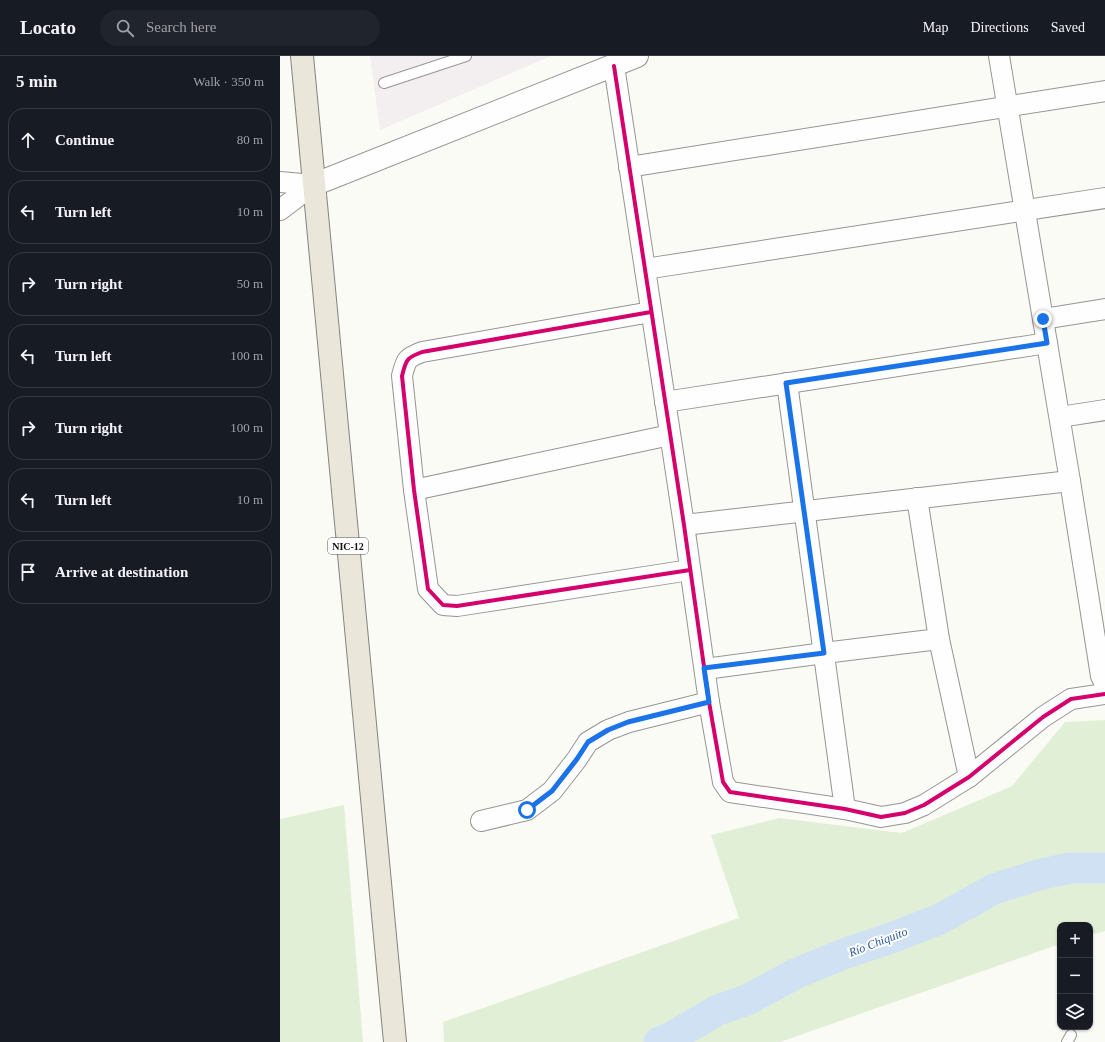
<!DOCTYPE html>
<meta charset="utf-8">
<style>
:root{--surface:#171b24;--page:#20242c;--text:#f1f3f6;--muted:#9ea1a6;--line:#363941}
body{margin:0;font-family:"Times New Roman",serif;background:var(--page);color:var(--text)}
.controls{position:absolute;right:12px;bottom:12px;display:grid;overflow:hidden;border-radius:8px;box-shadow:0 1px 3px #0004}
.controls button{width:36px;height:36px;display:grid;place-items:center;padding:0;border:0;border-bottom:1px solid var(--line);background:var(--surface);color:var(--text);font:20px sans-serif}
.stop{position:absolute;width:12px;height:12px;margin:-9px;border:3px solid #1a73e8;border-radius:50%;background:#fff}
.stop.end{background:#1a73e8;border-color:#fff;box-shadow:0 1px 4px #0008}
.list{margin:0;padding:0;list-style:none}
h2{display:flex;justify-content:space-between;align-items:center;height:52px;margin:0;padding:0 16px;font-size:17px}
h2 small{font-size:13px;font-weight:400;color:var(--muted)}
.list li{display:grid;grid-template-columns:26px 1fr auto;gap:12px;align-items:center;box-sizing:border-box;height:64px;margin:0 8px 8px;padding:0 8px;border:1px solid var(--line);border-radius:16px}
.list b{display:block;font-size:15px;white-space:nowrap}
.list em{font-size:13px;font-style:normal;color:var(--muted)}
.icon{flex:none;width:22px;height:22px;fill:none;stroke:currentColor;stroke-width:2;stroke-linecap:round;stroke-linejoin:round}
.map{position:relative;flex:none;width:825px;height:986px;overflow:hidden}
header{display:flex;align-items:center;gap:24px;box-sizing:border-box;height:56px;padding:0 20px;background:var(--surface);border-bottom:1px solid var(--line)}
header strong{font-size:19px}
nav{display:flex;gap:22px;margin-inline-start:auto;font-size:14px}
.search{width:280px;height:36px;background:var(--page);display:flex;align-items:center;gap:10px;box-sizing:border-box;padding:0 14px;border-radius:22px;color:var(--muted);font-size:15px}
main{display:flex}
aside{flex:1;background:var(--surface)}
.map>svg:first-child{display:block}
</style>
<header>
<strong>Locato</strong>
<div class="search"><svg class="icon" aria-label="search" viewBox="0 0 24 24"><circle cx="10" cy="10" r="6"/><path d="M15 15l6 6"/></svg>Search here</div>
<nav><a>Map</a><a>Directions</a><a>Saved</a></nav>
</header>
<main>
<aside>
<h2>5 min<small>Walk · 350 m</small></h2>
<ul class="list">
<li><svg class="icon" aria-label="ahead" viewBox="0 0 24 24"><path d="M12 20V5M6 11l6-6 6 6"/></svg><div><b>Continue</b></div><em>80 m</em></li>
<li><svg class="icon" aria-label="left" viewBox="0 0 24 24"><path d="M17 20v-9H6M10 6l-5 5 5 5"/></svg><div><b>Turn left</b></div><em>10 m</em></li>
<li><svg class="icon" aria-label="right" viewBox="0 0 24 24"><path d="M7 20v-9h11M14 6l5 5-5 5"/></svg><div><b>Turn right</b></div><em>50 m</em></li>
<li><svg class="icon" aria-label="left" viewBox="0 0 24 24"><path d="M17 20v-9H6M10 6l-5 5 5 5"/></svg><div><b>Turn left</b></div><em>100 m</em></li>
<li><svg class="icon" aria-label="right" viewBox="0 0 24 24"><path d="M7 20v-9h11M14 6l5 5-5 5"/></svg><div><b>Turn right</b></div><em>100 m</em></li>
<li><svg class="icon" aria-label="left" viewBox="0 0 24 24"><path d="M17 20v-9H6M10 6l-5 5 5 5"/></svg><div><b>Turn left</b></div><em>10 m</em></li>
<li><svg class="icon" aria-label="arrive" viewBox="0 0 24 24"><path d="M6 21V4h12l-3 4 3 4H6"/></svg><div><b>Arrive at destination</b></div></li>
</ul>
</aside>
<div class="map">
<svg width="825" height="986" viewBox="0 0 825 986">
<rect width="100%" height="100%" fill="#fbfbf5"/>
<path fill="#f3eef0" d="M90 0H271L100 74Z"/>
<g fill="#e2efd7">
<path d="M825 664V875L810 879V869H780V888L500 986H164L163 966 459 862 431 779 499 762 622 777 732 730 785 666Z"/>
<path d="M64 749 83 986H0V763Z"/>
</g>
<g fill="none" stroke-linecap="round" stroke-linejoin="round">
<path stroke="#cfe1f2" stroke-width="31" d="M379 986 388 983 438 954 467 944 515 918 566 897 614 881 660 863 714 833 758 819 790 812H825"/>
<g stroke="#959593" stroke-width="12">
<g id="service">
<path d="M104 27 186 0"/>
<path d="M787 986 791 979"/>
</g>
</g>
<g stroke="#959593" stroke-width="22">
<g id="minor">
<path d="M719 0 790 425 821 620 825 628"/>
<path d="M334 10 404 469 429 646 443 726 450 736 565 753 601 761 625 757 644 749 689 721 763 661 791 643 825 638"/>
<path d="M349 111 825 35"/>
<path d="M0 126 33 129"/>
<path d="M0 154 33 129"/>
<path d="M365 213 825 142"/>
<path d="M371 256 142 296C126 302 126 304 122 320L134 434 148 533 163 549 177 550 410 514"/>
<path d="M763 263 825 253"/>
<path d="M507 327 565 753"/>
<path d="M385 346 767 287"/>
<path d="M780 361 825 354"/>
<path d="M134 434 390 379"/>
<path d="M637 442 659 583 689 721"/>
<path d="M404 469 790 425"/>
<path d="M425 613 544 597 659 583"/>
<path d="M201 765 247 754 272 735 297 703 308 686 328 674 349 666 429 646"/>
</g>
</g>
<g stroke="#959593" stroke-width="24">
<path id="tertiary" d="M33 129 357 0"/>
</g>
<g stroke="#838380" stroke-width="24">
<path id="trunk" d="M22 0 115 986"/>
</g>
<use href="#service" stroke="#fefefe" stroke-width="10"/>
<use href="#minor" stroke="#fefefe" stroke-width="20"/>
<use href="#tertiary" stroke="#fefefe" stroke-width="22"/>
<use href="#trunk" stroke="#eae6da" stroke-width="22"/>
<g stroke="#fff" stroke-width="6">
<g id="cycleway">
<path d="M334 10 404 469 429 646 443 726 450 736 565 753 601 761 625 757 644 749 689 721 763 661 791 643 825 638"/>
<path d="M371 256 142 296C126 302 126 304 122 320L134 434 148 533 163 549 177 550 410 514"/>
</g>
</g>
<use href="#cycleway" stroke="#d6006c" stroke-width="4"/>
</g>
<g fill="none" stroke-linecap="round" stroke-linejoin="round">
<path stroke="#1a73e8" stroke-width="5" d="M247 754 272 735 297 703 308 686 328 674 348 666 429 646 424 612 544 597 506 327 767 287 763 263"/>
</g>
<g text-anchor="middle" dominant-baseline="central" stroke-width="4" stroke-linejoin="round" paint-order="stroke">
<rect fill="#fff" stroke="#575757" stroke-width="1" x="48" y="482" width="40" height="16" rx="3"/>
<g font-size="10" font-weight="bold" fill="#0f0f0f">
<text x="68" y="490">NIC-12</text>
</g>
<g font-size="12" font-style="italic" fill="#245695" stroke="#fff">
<text transform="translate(598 886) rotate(-21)">Río Chiquito</text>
</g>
</g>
</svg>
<div class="controls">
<button>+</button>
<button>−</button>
<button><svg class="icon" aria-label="layers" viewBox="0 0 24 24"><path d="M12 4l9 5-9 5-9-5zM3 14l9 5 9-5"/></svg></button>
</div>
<div class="stop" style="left:247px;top:754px"></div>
<div class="stop end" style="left:763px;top:263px"></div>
</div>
</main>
